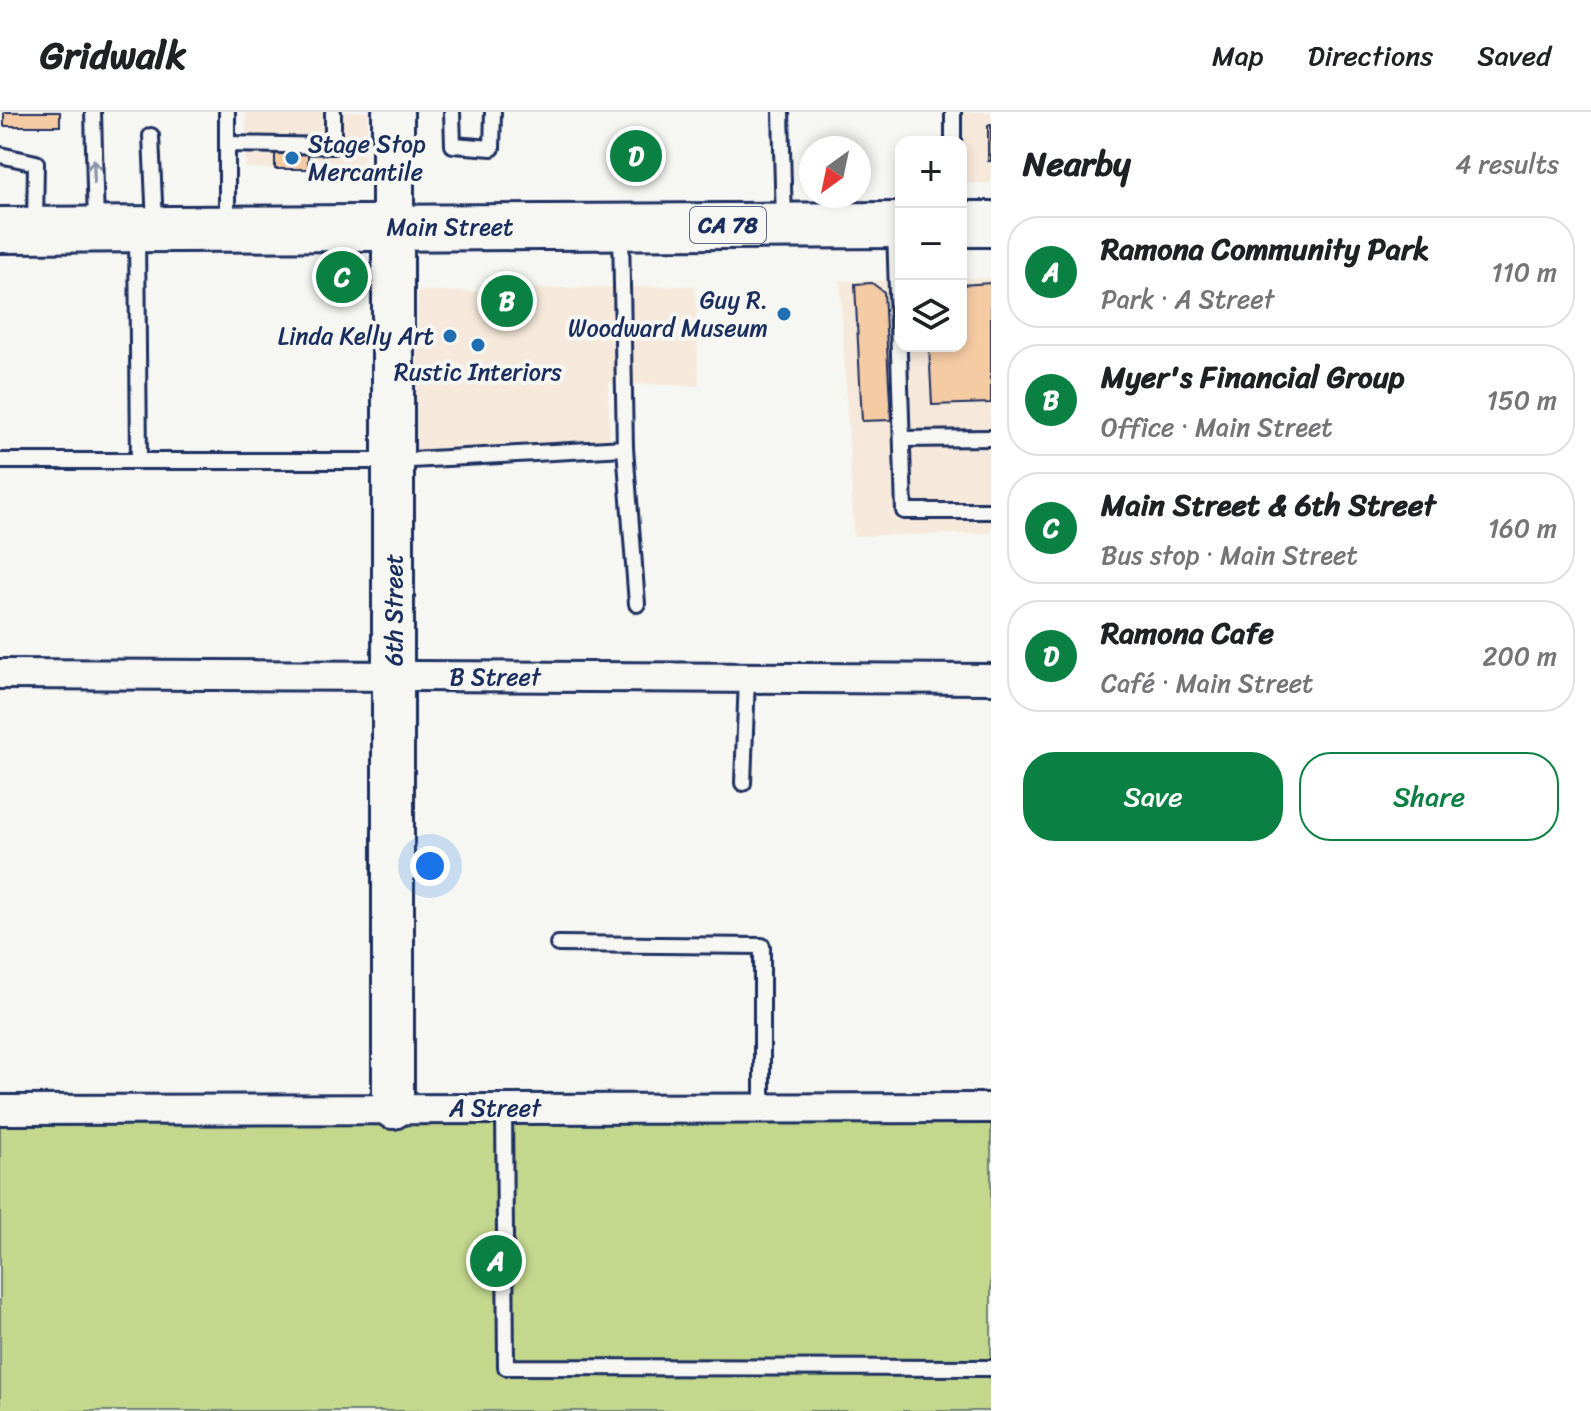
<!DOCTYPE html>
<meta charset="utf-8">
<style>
:root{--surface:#fff;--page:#f2f2f2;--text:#202124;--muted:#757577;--line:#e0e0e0;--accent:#0b8043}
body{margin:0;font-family:Sriracha,sans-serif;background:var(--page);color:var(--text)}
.controls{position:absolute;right:24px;top:24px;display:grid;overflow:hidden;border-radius:16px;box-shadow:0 4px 12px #0003}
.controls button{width:72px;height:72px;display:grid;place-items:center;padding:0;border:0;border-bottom:2px solid var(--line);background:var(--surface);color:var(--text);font:40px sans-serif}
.compass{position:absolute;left:799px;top:24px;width:72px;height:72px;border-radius:50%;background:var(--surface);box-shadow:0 4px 12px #0003;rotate:213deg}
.you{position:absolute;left:430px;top:754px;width:28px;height:28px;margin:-20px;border:6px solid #fff;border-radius:50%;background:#1a73e8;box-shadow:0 0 0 12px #1a73e833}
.badge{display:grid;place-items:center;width:52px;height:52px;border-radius:50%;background:var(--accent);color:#fff;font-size:26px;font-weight:700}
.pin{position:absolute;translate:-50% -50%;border:4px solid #fff;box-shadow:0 2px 8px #0006}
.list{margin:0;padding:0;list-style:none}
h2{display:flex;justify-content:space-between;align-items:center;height:104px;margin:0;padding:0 32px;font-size:34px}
h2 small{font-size:26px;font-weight:400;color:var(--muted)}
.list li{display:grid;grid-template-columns:52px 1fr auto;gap:24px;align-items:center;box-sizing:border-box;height:112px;margin:0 16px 16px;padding:0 16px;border:2px solid var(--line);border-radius:32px}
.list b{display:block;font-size:30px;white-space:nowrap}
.list p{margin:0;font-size:26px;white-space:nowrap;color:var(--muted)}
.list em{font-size:26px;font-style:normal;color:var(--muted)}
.actions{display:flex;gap:16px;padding:24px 32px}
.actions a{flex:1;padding:18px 0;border:2px solid var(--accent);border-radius:32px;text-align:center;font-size:28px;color:var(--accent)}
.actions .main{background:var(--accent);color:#fff}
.icon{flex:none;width:44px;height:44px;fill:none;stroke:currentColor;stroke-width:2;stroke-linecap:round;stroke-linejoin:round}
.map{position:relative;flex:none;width:991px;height:1299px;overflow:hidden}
header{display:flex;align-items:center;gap:48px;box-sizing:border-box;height:112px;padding:0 40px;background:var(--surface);border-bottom:2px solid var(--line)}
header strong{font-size:38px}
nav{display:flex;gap:44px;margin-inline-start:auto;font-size:28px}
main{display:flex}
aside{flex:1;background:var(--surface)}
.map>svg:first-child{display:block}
</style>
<header>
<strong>Gridwalk</strong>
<nav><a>Map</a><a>Directions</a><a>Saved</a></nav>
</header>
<main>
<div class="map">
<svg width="991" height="1299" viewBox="0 0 991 1299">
<rect width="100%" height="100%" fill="#f6f6f2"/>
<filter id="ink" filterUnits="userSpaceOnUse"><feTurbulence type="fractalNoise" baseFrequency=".0125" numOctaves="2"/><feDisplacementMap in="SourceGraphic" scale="16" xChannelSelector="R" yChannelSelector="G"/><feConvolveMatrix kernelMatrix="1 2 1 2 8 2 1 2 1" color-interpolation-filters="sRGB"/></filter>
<g filter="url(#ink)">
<g fill="#f6e9db">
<path d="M246 0H368L366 41 359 55 346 60 246 56Z"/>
<path d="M945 0H991V71H961V30H945Z"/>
<path d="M991 166V421L854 424 840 169 901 168V234H961V167Z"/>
<path d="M695 174 699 274 608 271 610 333 415 340 418 179 495 180V177Z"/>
</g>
<path fill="#c3d78d" stroke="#6f8376" stroke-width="2" d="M991 996V1299H0V999Z"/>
<g fill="#f5cba4" stroke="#1b2f5e" stroke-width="2">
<rect x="4" y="0" width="56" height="14"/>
<rect x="988" y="13" width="3" height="36"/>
<rect x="275" y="28" width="33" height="29"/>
<path d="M872 171 884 180 891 308 862 309 855 172Z"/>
<path d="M991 171V291L932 293 929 234H961V173Z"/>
</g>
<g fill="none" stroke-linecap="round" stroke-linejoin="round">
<g stroke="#1b2f5e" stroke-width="20">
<g id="lane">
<path d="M93 0 96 113"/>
<path d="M452 0 453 33 492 36 493 0"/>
<path d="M781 0 784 109"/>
<path d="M953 0V30"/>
<path d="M151 24 155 112"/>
<path d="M227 32 333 34V0"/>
<path d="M0 43 36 51 35 113"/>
<path d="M227 112V0"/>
<path d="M895 117 904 399H991"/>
<path d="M621 119 625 336 637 492"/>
<path d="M137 121 139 349"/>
<path d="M902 327 991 326"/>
<path d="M0 349H393L625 336"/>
<path d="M743 671 747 566"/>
<path d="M558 832 762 834V996"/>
<path d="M504 996 506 1255 991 1256"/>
</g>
</g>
<g stroke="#1b2f5e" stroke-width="34">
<g id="street">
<path d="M0 562 991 567"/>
<path d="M0 998 991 996"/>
</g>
</g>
<g stroke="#1b2f5e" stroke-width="46">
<path id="secondary" d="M393 996V0"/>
</g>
<g stroke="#1b2f5e" stroke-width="50">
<g id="primary">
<path d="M961 112H991"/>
<path d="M0 118 901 113"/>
</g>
</g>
<use href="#lane" stroke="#f6f6f2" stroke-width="14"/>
<use href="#street" stroke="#f6f6f2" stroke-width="28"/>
<use href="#secondary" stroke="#f6f6f2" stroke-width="40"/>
<use href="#primary" stroke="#f6f6f2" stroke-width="44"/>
</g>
<defs><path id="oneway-shaft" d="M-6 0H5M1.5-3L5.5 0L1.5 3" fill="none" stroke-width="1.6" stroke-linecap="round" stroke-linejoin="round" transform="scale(2)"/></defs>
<use stroke="#8892a8" href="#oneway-shaft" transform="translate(94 59) rotate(-91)"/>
</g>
<g fill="#1f6fb2" stroke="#f6f6f2" stroke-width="3">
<circle cx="292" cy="46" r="8"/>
<circle cx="784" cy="202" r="8"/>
<circle cx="450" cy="224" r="8"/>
<circle cx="478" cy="233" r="8"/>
</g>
<g text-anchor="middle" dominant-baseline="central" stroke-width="8" stroke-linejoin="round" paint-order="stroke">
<rect fill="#f6f6f2" stroke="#5d6b8a" stroke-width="2" x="690" y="95" width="76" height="36" rx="6"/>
<g font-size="22" font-weight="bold" fill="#1b2f5e">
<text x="728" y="113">CA 78</text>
</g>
<g font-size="24" fill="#1b2f5e" stroke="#f6f6f2" text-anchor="end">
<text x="308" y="32" text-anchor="start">Stage Stop<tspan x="308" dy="28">Mercantile</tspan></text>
<text x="768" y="188">Guy R.<tspan x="768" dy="28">Woodward Museum</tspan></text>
<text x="434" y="224">Linda Kelly Art</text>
<text x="478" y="260" text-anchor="middle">Rustic Interiors</text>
</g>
<g font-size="24" fill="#1b2f5e" stroke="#f6f6f2">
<text x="450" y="115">Main Street</text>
<text transform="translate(394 498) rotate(-90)">6th Street</text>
<text x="495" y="565">B Street</text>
<text x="495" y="996">A Street</text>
</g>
</g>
</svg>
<div class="controls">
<button>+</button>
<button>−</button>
<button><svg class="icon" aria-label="layers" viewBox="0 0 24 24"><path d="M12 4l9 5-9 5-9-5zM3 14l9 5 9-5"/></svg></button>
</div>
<svg class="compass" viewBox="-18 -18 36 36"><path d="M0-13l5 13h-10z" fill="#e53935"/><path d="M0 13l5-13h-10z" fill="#757577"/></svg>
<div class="you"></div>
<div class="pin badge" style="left:496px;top:1149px">A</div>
<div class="pin badge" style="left:507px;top:189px">B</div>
<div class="pin badge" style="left:342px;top:165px">C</div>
<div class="pin badge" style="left:636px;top:44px">D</div>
</div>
<aside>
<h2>Nearby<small>4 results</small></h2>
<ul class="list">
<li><span class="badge">A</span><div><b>Ramona Community Park</b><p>Park · A Street</p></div><em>110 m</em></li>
<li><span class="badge">B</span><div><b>Myer's Financial Group</b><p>Office · Main Street</p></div><em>150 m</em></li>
<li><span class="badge">C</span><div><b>Main Street &amp; 6th Street</b><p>Bus stop · Main Street</p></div><em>160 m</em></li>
<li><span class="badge">D</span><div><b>Ramona Cafe</b><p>Café · Main Street</p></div><em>200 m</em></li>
</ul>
<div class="actions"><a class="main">Save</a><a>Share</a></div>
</aside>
</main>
